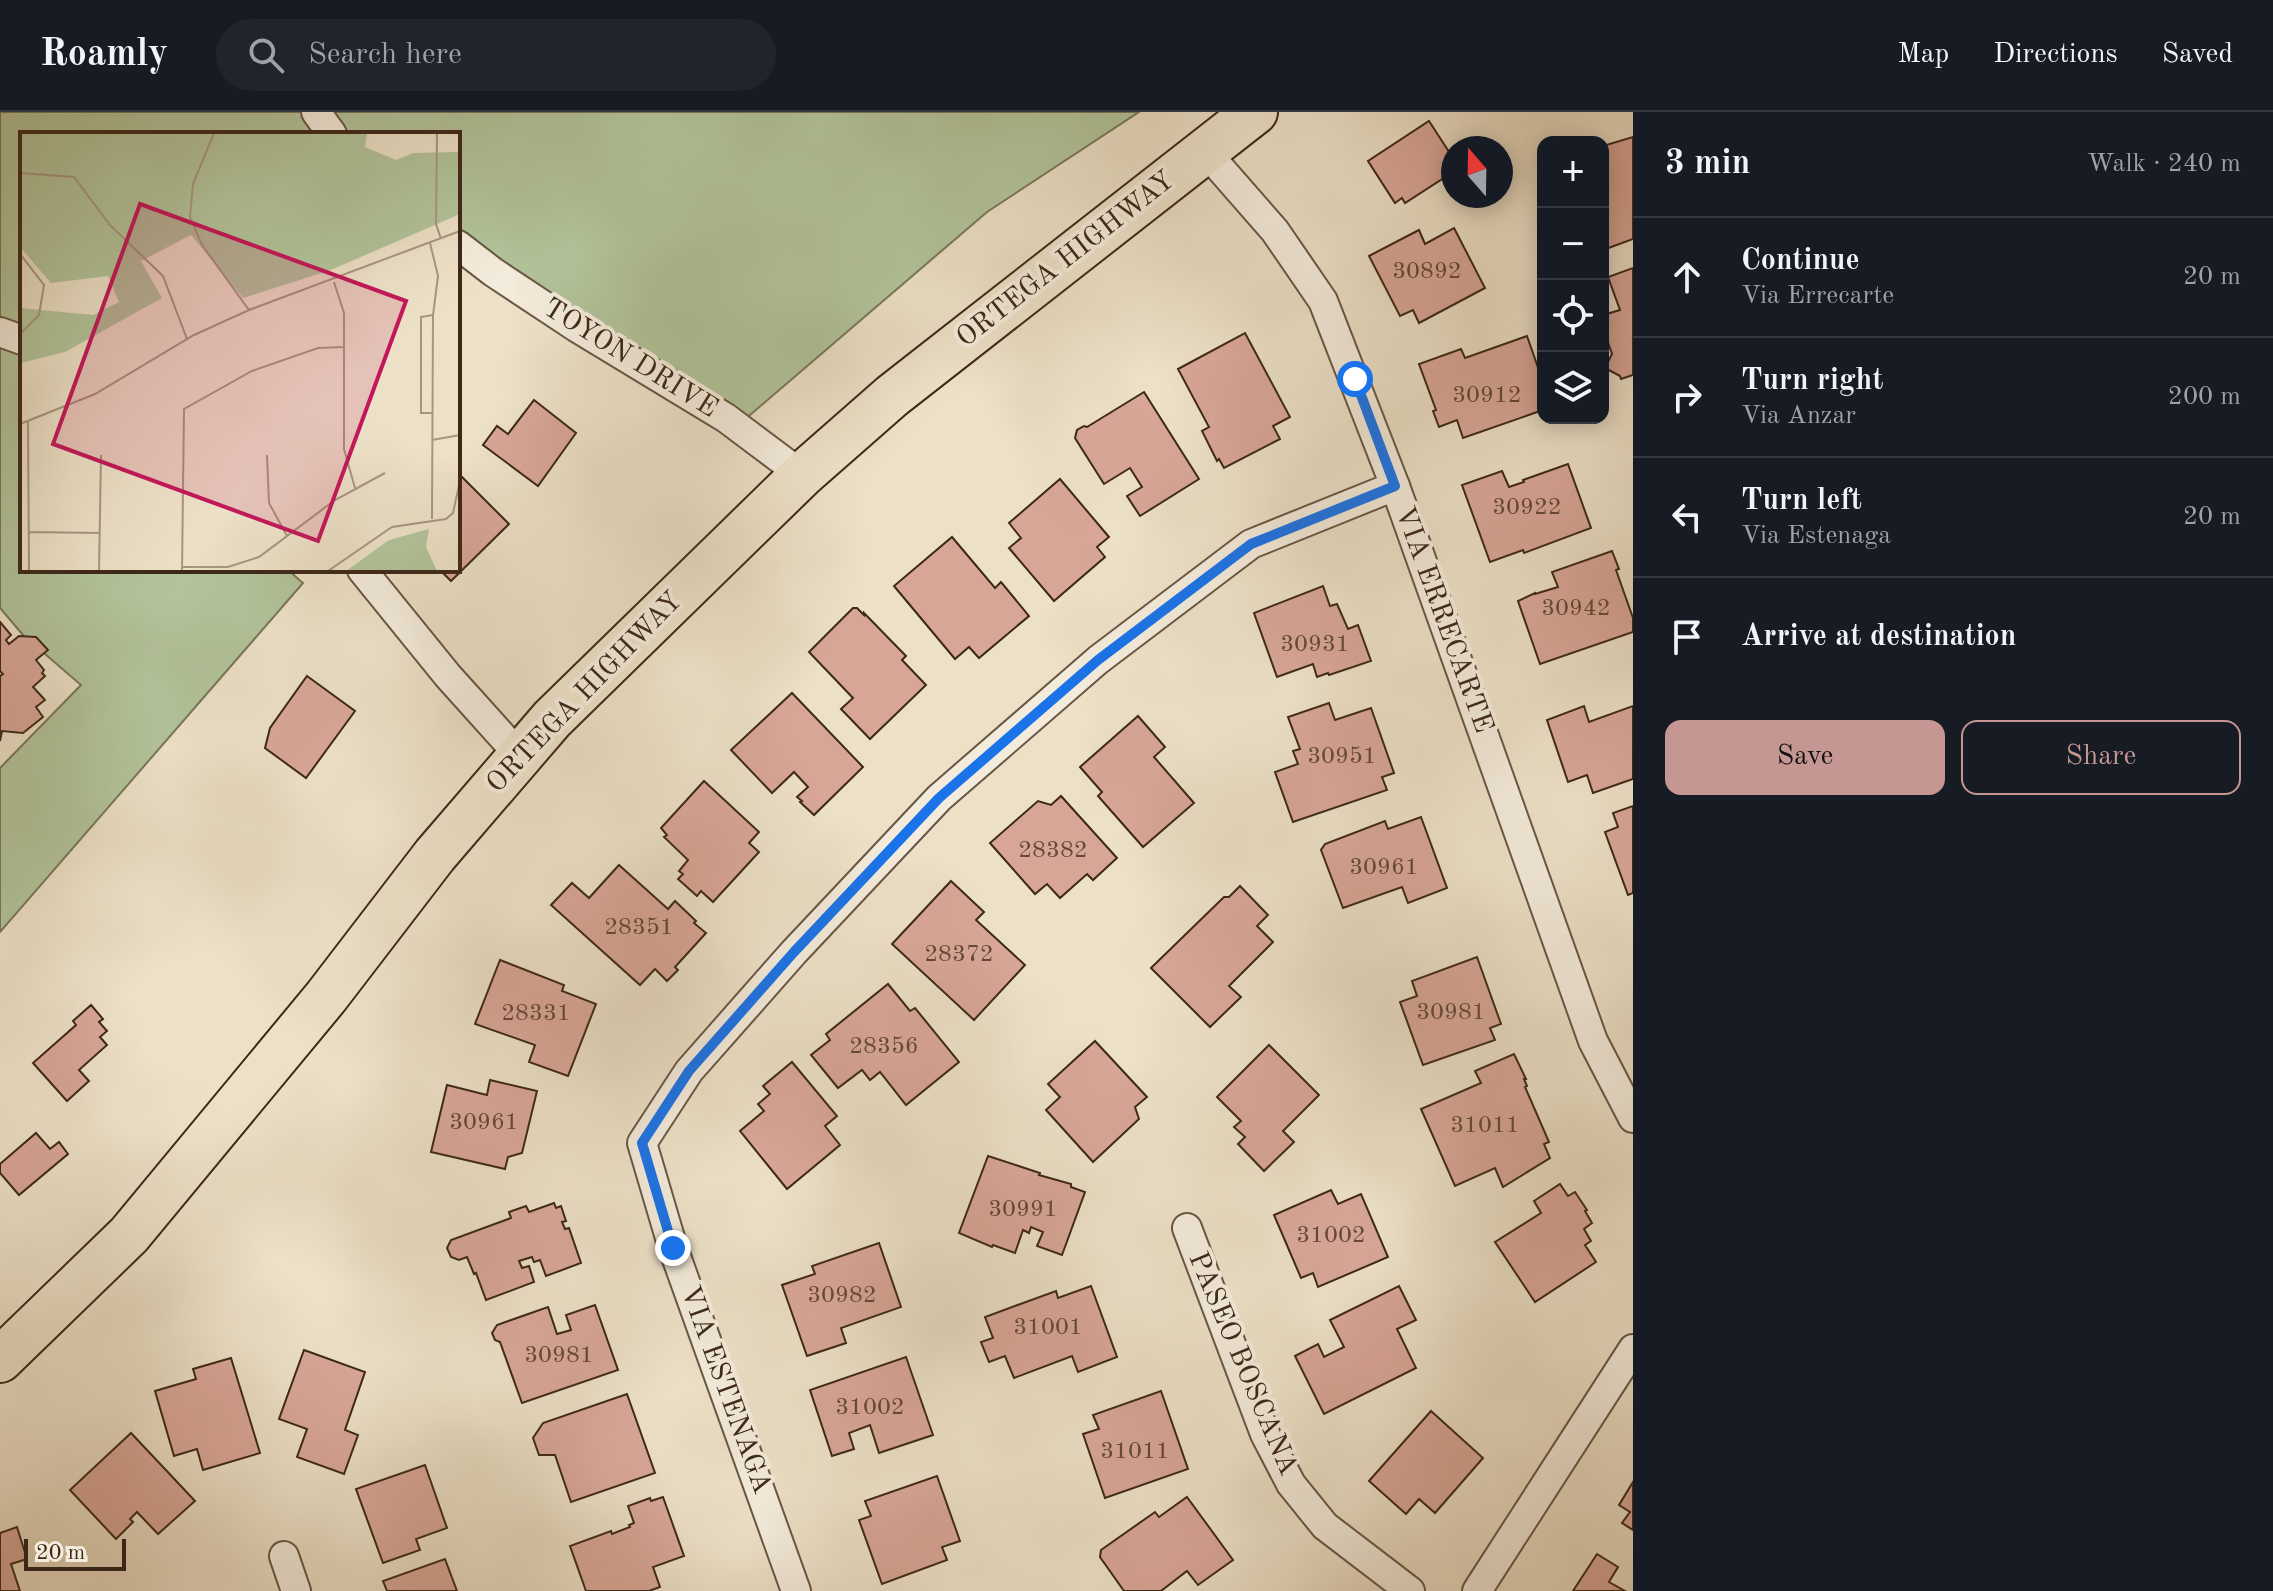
<!DOCTYPE html>
<meta charset="utf-8">
<style>
:root{--surface:#171b24;--page:#20242c;--text:#f1f3f6;--muted:#9ea1a6;--line:#363941;--accent:#c59692}
body{margin:0;font-family:"Old Standard TT",serif;background:var(--page);color:var(--text)}
.controls{position:absolute;right:24px;top:24px;display:grid;overflow:hidden;border-radius:16px;box-shadow:0 4px 20px #0003}
.controls button{width:72px;height:72px;display:grid;place-items:center;padding:0;border:0;border-bottom:2px solid var(--line);background:var(--surface);color:var(--text);font:40px sans-serif}
.compass{position:absolute;left:1441px;top:24px;width:72px;height:72px;border-radius:50%;background:var(--surface);box-shadow:0 4px 20px #0003;rotate:340deg}
.scale{position:absolute;left:24px;bottom:20px;width:102px;box-sizing:border-box;padding-left:8px;border:4px solid #3d2818;border-top:0;font-size:22px;line-height:28px;white-space:nowrap;color:#3d2818;-webkit-text-stroke:6px #f3ebdb;paint-order:stroke}
.stop{position:absolute;width:24px;height:24px;margin:-18px;border:6px solid #1a73e8;border-radius:50%;background:#fff}
.stop.end{background:#1a73e8;border-color:#fff;box-shadow:0 2px 8px #0008}
.list{margin:0;padding:0;list-style:none}
h2{display:flex;justify-content:space-between;align-items:center;height:104px;margin:0;padding:0 32px;font-size:34px}
h2 small{font-size:26px;font-weight:400;color:var(--muted)}
.list li{display:grid;grid-template-columns:52px 1fr auto;gap:24px;align-items:center;box-sizing:border-box;height:120px;padding:0 32px;border-top:2px solid var(--line)}
.list b{display:block;font-size:30px;white-space:nowrap}
.list p{margin:0;font-size:26px;white-space:nowrap;color:var(--muted)}
.list em{font-size:26px;font-style:normal;color:var(--muted)}
.actions{display:flex;gap:16px;padding:24px 32px}
.actions a{flex:1;padding:18px 0;border:2px solid var(--accent);border-radius:16px;text-align:center;font-size:28px;color:var(--accent)}
.actions .main{background:var(--accent);color:#111}
.icon{flex:none;width:44px;height:44px;fill:none;stroke:currentColor;stroke-width:2;stroke-linecap:round;stroke-linejoin:round}
.map{position:relative;flex:none;width:1633px;height:1479px;overflow:hidden}
header{display:flex;align-items:center;gap:48px;box-sizing:border-box;height:112px;padding:0 40px;background:var(--surface);border-bottom:2px solid var(--line)}
header strong{font-size:38px}
nav{display:flex;gap:44px;margin-inline-start:auto;font-size:28px}
.search{width:560px;height:72px;background:var(--page);display:flex;align-items:center;gap:20px;box-sizing:border-box;padding:0 28px;border-radius:44px;color:var(--muted);font-size:30px}
main{display:flex}
aside{flex:1;background:var(--surface)}
.map>svg:first-child{display:block}
</style>
<header>
<strong>Roamly</strong>
<div class="search"><svg class="icon" aria-label="search" viewBox="0 0 24 24"><circle cx="10" cy="10" r="6"/><path d="M15 15l6 6"/></svg>Search here</div>
<nav><a>Map</a><a>Directions</a><a>Saved</a></nav>
</header>
<main>
<div class="map">
<svg width="1633" height="1479" viewBox="0 0 1633 1479">
<rect width="100%" height="100%" fill="#ece0c7"/>
<filter id="stains"><feTurbulence type="fractalNoise" baseFrequency=".0025" numOctaves="4"/><feColorMatrix values="0 0 0 0 .2 0 0 0 0 .09 0 0 0 0 .02 0 0 0 .5 -.17"/></filter>
<radialGradient id="worn" r=".72"><stop offset=".6" stop-color="#630" stop-opacity="0"/><stop offset="1" stop-color="#630" stop-opacity=".3"/></radialGradient>
<path fill="#b2c39a" stroke="#787659" stroke-width="2" d="M0 0H1139L987 100 743 309 458 142V22H22V458H288L303 471 0 820V656L81 573 23 523 0 496Z"/>
<g fill="#d8a697" stroke="#3d2818" stroke-width="2">
<path d="M1429 9 1453 46V60L1405 91 1402 86 1395 91 1368 49Z"/>
<path d="M1633 25V127L1603 138V34Z"/>
<path d="M1454 116 1485 176 1419 211 1413 198 1400 204 1369 144 1419 118 1425 132Z"/>
<path d="M1633 156V263L1621 267 1620 264 1605 256 1612 242 1603 216V203L1620 198 1608 165Z"/>
<path d="M1245 221 1290 305 1273 314 1280 327 1224 356 1219 347 1217 349 1202 319 1209 315 1178 257Z"/>
<path d="M1527 224 1543 270V298L1463 326 1457 308 1439 315 1433 299 1436 298 1419 252 1461 237 1465 246Z"/>
<path d="M1144 280 1199 367 1140 404 1127 384 1142 375 1130 356 1104 372 1075 326 1077 318 1084 314 1087 315Z"/>
<path d="M534 288 576 321 538 374 483 333 497 314 508 322Z"/>
<path d="M1568 352 1591 416 1524 441 1523 438 1490 450 1462 373 1502 359 1509 375 1524 370 1523 368Z"/>
<path d="M461 364 509 412 451 469 440 458H458V366Z"/>
<path d="M1060 367 1109 425 1097 435 1105 445 1054 489 1009 436 1021 426 1009 411Z"/>
<path d="M952 425 995 476 1001 470 1029 504 979 546 969 535 955 547 894 474Z"/>
<path d="M1612 439 1619 457 1616 458 1633 506V520L1540 552 1518 489 1535 481V482L1558 475 1552 460Z"/>
<path d="M1323 474 1330 494 1337 492 1348 517 1358 513 1371 549 1329 563 1328 561 1317 565 1313 552 1277 565 1254 501Z"/>
<path d="M853 496H857L864 503V501L906 544 902 548 926 573 870 627 841 597 853 586 809 540Z"/>
<path d="M0 510 11 523 6 528 9 532 19 524 36 525 48 538 36 548 44 558 42 561 45 564 33 575 45 588 36 595 43 605 23 621 2 619 0 629V564L3 562 0 559Z"/>
<path d="M307 564 355 599 306 666 265 636 270 616Z"/>
<path d="M792 581 863 655 814 703 800 690 802 689 797 685 808 675 794 660 772 681 731 638Z"/>
<path d="M1329 591 1335 608 1371 596 1394 661 1382 665 1387 678 1293 710 1275 660 1298 652 1293 639 1300 637 1288 605Z"/>
<path d="M1584 594 1589 610 1633 594V667L1593 681 1587 663 1568 670 1547 608Z"/>
<path d="M1138 604 1165 635 1154 645 1194 691 1143 735 1098 684 1102 680 1080 655Z"/>
<path d="M704 669 759 720 749 731 759 740 713 790 701 779 697 784 678 767 683 762 679 759 688 748 664 725 667 723 661 716Z"/>
<path d="M1061 684 1117 746 1093 768 1087 762 1060 786 1047 772 1035 782 990 731 1038 689 1051 693Z"/>
<path d="M1633 694V781L1628 783 1605 720 1618 715 1613 701Z"/>
<path d="M1421 705 1447 776 1408 791 1402 775 1343 796 1321 738 1325 732 1385 709 1388 717Z"/>
<path d="M619 753 668 797 675 789 696 809 694 811 706 821 675 855 678 858 667 869 655 857 640 873 551 793 572 771 589 786Z"/>
<path d="M951 769 984 800 976 808 1025 853 974 908 892 832Z"/>
<path d="M1240 774 1268 803 1257 814 1273 830 1229 874 1241 885 1210 915 1151 856 1224 785H1229Z"/>
<path d="M1477 845 1501 912 1490 916 1495 928 1423 953 1400 890 1417 884 1412 869Z"/>
<path d="M500 848 564 873 562 879 596 892 568 964 529 950 535 933 475 912Z"/>
<path d="M888 872 910 899 915 896 959 950 906 993 880 960 870 968 862 958 838 976 811 943 830 928 826 922Z"/>
<path d="M91 893 103 907 99 910 107 919 100 925 107 933 79 958 89 969 67 989 33 951 76 913 73 909Z"/>
<path d="M1095 929 1147 985 1135 995 1139 1007 1093 1050 1046 998 1060 985 1048 972Z"/>
<path d="M1269 933 1319 983 1283 1019 1294 1030 1264 1059 1238 1032 1245 1025 1234 1015 1241 1009 1217 985Z"/>
<path d="M1514 942 1526 967H1524L1527 974 1525 975 1549 1030 1544 1032 1550 1046 1503 1075 1495 1056 1455 1074 1421 997 1481 971 1475 959Z"/>
<path d="M792 950 837 1004 825 1014 840 1033 787 1077 740 1019 764 999 758 992 770 982 763 974Z"/>
<path d="M490 968 537 979 522 1041 508 1045 505 1057 431 1040 447 973 487 983Z"/>
<path d="M36 1021 50 1037 59 1030 68 1042 19 1083 0 1061V1052Z"/>
<path d="M988 1044 1040 1061 1039 1063 1071 1072V1075L1085 1080 1062 1143 1037 1134 1043 1120 1031 1115 1029 1121 1023 1118 1015 1141 993 1133 992 1135 959 1121Z"/>
<path d="M1560 1072 1568 1084 1575 1080 1587 1098 1585 1099 1592 1111 1584 1117 1591 1129 1585 1133 1596 1150 1535 1190 1495 1130 1541 1101 1534 1089Z"/>
<path d="M1331 1078 1338 1092 1361 1082 1388 1145 1318 1175 1313 1161 1301 1166 1274 1103Z"/>
<path d="M554 1091 556 1096 561 1094 566 1109 562 1110 565 1117 569 1116 581 1151 546 1164 540 1148 534 1150 532 1145 519 1149 522 1156 529 1154 534 1170 486 1188 476 1161 474 1162 467 1145 459 1148 451 1145 447 1136 451 1128 511 1106 509 1100 526 1094 529 1100Z"/>
<path d="M879 1131 901 1195 841 1216 846 1231 807 1244 782 1173 815 1162 812 1154Z"/>
<path d="M1091 1174 1117 1245 1078 1260 1072 1244 1014 1266 1005 1244 989 1250 981 1230 993 1226 985 1205 1056 1179 1058 1186Z"/>
<path d="M1399 1174 1416 1208 1397 1217 1416 1256 1324 1302 1295 1244 1318 1232 1324 1245 1344 1235 1330 1208Z"/>
<path d="M595 1193 618 1258 522 1291 500 1230 495 1228 492 1221 497 1213 548 1195 557 1222 571 1218 566 1203Z"/>
<path d="M304 1238 365 1260 345 1318 358 1323 344 1362 297 1345 307 1317 279 1307Z"/>
<path d="M906 1245 933 1323 879 1341 870 1313 849 1321 854 1337 832 1344 810 1278Z"/>
<path d="M231 1246 260 1341 203 1358 197 1337 174 1344 155 1279 196 1267 193 1257Z"/>
<path d="M1161 1279 1188 1357 1105 1386 1083 1322 1099 1317 1093 1303Z"/>
<path d="M627 1282 655 1361 571 1390 555 1343H539L533 1326 543 1311Z"/>
<path d="M1431 1299 1483 1346 1435 1401 1419 1387 1406 1402 1369 1369Z"/>
<path d="M131 1321 195 1389 158 1422 137 1400 130 1407 133 1410 116 1427 70 1378Z"/>
<path d="M425 1353 447 1416 416 1427 420 1438 383 1451 356 1377Z"/>
<path d="M937 1364 960 1429 942 1435 947 1448 882 1472 859 1408 871 1404 865 1389Z"/>
<path d="M1633 1370V1418L1622 1411 1630 1400 1619 1393Z"/>
<path d="M663 1385 684 1444 653 1455 660 1475 649 1479H586L570 1434 611 1419 612 1422 630 1415 629 1413 634 1411 628 1394 650 1386 651 1389Z"/>
<path d="M1187 1385 1233 1448 1198 1473 1187 1459 1161 1479H1124L1100 1445 1101 1438 1155 1400 1159 1405Z"/>
<path d="M17 1415 27 1447 11 1452 20 1479H0V1421Z"/>
<path d="M1597 1442 1618 1455 1609 1470 1625 1479H1573Z"/>
<path d="M445 1447 457 1479H387L383 1469Z"/>
</g>
<g fill="none" stroke-linecap="round" stroke-linejoin="round">
<g stroke="#695644" stroke-width="32">
<g id="street">
<path d="M316 0 332 22"/>
<path d="M1205 39 1275 119 1323 189 1395 374 1593 929 1633 1006"/>
<path d="M458 133 493 160 576 215 726 306 802 363"/>
<path d="M0 220 22 228"/>
<path d="M362 458 448 564 520 644"/>
<path d="M1187 1116 1265 1322 1291 1372 1325 1414 1410 1479"/>
<path d="M284 1444 296 1479"/>
<path d="M796 1479 673 1136 642 1031 689 959 794 840 939 686 1098 548 1251 432 1395 374"/>
<path d="M1477 1479 1633 1237"/>
</g>
</g>
<g stroke="#3d2818" stroke-width="48">
<path id="primary" d="M0 1248 129 1123 326 885 435 743 552 607 802 363 892 284 1255 0"/>
</g>
<use href="#street" stroke="#f3ebdb" stroke-width="28"/>
<use href="#primary" stroke="#ece0c7" stroke-width="44"/>
</g>
<g fill="none" stroke-linecap="round" stroke-linejoin="round">
<path stroke="#1a73e8" stroke-width="10" d="M673 1136 642 1031 689 959 794 840 939 686 1098 548 1251 432 1395 374 1355 267"/>
</g>
<g text-anchor="middle" dominant-baseline="central" stroke-width="8" stroke-linejoin="round" paint-order="stroke">
<g font-size="24" fill="#644838">
<text x="1427" y="160">30892</text>
<text x="1487" y="284">30912</text>
<text x="1527" y="396">30922</text>
<text x="1576" y="497">30942</text>
<text x="1315" y="533">30931</text>
<text x="1342" y="645">30951</text>
<text x="1053" y="739">28382</text>
<text x="1384" y="756">30961</text>
<text x="639" y="816">28351</text>
<text x="959" y="843">28372</text>
<text x="1451" y="901">30981</text>
<text x="536" y="902">28331</text>
<text x="884" y="935">28356</text>
<text x="484" y="1011">30961</text>
<text x="1485" y="1014">31011</text>
<text x="1023" y="1098">30991</text>
<text x="1331" y="1124">31002</text>
<text x="842" y="1184">30982</text>
<text x="1048" y="1216">31001</text>
<text x="559" y="1244">30981</text>
<text x="870" y="1296">31002</text>
<text x="1135" y="1340">31011</text>
</g>
<g font-size="28" fill="#3d2818" stroke="#f3ebdb">
<text transform="translate(1066 148) rotate(-38)">ORTEGA HIGHWAY</text>
<text transform="translate(630 247) rotate(32)">TOYON DRIVE</text>
<text transform="translate(1443 508) rotate(70)">VIA ERRECARTE</text>
<text transform="translate(585 581) rotate(-46)">ORTEGA HIGHWAY</text>
<text transform="translate(1242 1252) rotate(67)">PASEO BOSCANA</text>
<text transform="translate(725 1278) rotate(70)">VIA ESTENAGA</text>
</g>
</g>
<g transform="translate(20 20)">
<rect width="440" height="440" fill="#ece0c7"/>
<path d="M0 1H347L345 15 376 28 393 21 440 20V82L311 138 223 166 171 103 121 129 142 166 45 220 0 231V176L73 183 99 170 88 144 31 151 0 115ZM409 397 406 415 417 439H326L369 408Z" fill="#b2c39a"/>
<path fill="none" stroke="#a69681" stroke-width="2" d="M194 1 173 52 170 85 182 113 229 178M417 1 416 92 421 107M0 41 54 45 90 93 143 144 167 207M410 111 418 144 413 183 412 387M0 122 24 153 19 183 0 202M314 150 324 181V317L335 356M412 281H401V185L413 183M8 290 9 439M0 292 75 262 174 203 229 178 440 99M412 308 440 303M247 323 249 371 267 404M9 400 80 401M162 435H208L239 425 315 368 365 341M79 439 81 323M162 439 164 277 232 239 298 216 325 215M308 439 372 395 426 387 433 381 440 349"/>
<path fill="#c2185b" fill-opacity="0.15" stroke="#c2185b" stroke-width="4" d="M120 72 386 169 298 409 33 312Z"/>
<rect width="440" height="440" fill="none" stroke="#3d2818" stroke-width="4"/>
</g>
<rect width="100%" height="100%" filter="url(#stains)"/>
<rect width="100%" height="100%" fill="url(#worn)"/>
</svg>
<div class="controls">
<button>+</button>
<button>−</button>
<button><svg class="icon" aria-label="locate" viewBox="0 0 24 24"><circle cx="12" cy="12" r="6"/><path d="M12 2v4M12 18v4M2 12h4M18 12h4"/></svg></button>
<button><svg class="icon" aria-label="layers" viewBox="0 0 24 24"><path d="M12 4l9 5-9 5-9-5zM3 14l9 5 9-5"/></svg></button>
</div>
<svg class="compass" viewBox="-18 -18 36 36"><path d="M0-13l5 13h-10z" fill="#e53935"/><path d="M0 13l5-13h-10z" fill="#9ea1a6"/></svg>
<div class="scale">20 m</div>
<div class="stop" style="left:1355px;top:267px"></div>
<div class="stop end" style="left:673px;top:1136px"></div>
</div>
<aside>
<h2>3 min<small>Walk · 240 m</small></h2>
<ul class="list">
<li><svg class="icon" aria-label="ahead" viewBox="0 0 24 24"><path d="M12 20V5M6 11l6-6 6 6"/></svg><div><b>Continue</b><p>Via Errecarte</p></div><em>20 m</em></li>
<li><svg class="icon" aria-label="right" viewBox="0 0 24 24"><path d="M7 20v-9h11M14 6l5 5-5 5"/></svg><div><b>Turn right</b><p>Via Anzar</p></div><em>200 m</em></li>
<li><svg class="icon" aria-label="left" viewBox="0 0 24 24"><path d="M17 20v-9H6M10 6l-5 5 5 5"/></svg><div><b>Turn left</b><p>Via Estenaga</p></div><em>20 m</em></li>
<li><svg class="icon" aria-label="arrive" viewBox="0 0 24 24"><path d="M6 21V4h12l-3 4 3 4H6"/></svg><div><b>Arrive at destination</b></div></li>
</ul>
<div class="actions"><a class="main">Save</a><a>Share</a></div>
</aside>
</main>
